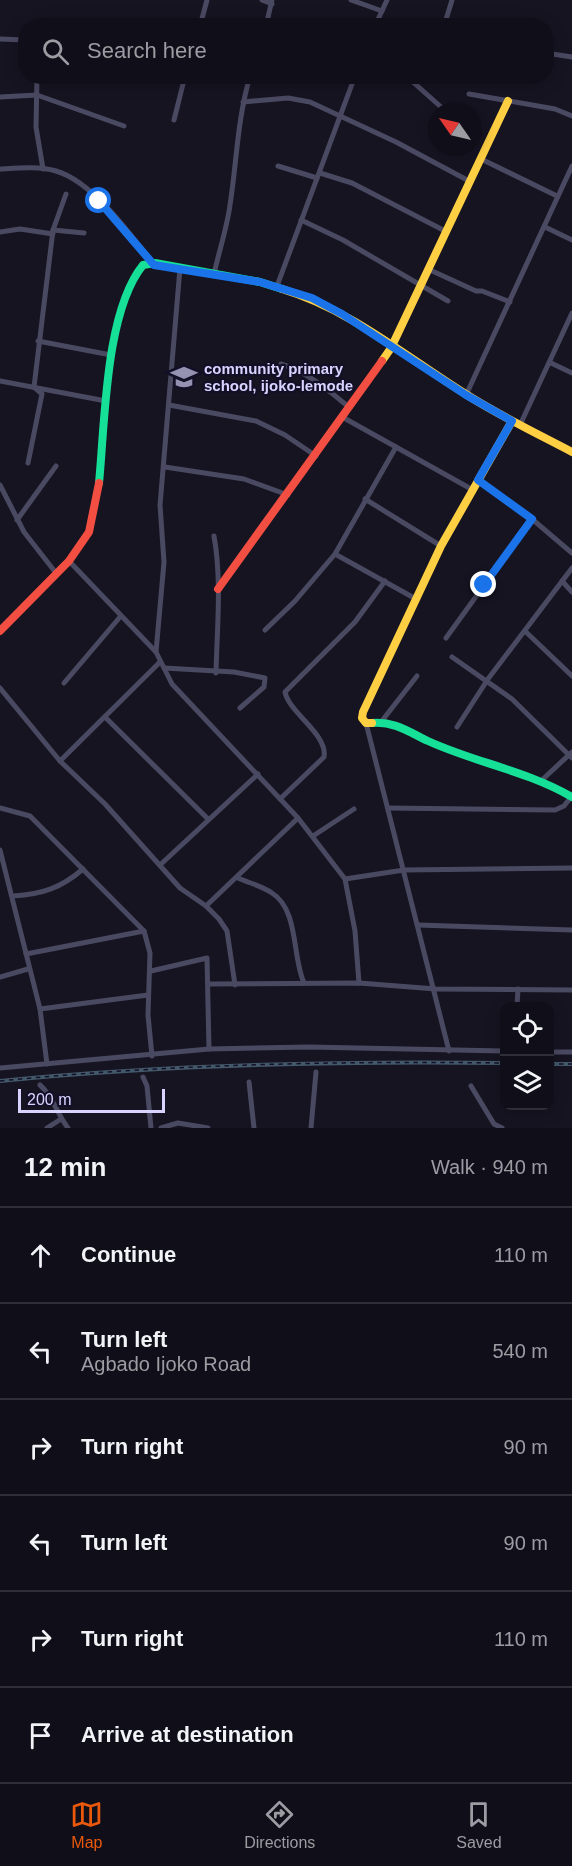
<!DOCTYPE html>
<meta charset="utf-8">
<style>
:root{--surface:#100f19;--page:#191822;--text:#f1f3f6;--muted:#9c9ca2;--line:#302f38;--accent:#ea580c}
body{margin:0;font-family:Arial,sans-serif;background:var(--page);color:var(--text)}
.controls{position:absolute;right:18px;bottom:18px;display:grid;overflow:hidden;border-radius:12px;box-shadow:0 3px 15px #0003}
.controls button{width:54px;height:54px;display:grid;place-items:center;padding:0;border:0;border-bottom:2px solid var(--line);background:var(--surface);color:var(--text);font:30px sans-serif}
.compass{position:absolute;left:428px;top:102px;width:54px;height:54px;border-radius:50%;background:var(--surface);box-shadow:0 3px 15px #0003;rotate:304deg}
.scale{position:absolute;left:18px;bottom:15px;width:147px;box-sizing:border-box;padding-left:6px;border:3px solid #d9d4ff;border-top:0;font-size:16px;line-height:21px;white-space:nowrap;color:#d9d4ff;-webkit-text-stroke:4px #130f26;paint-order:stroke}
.stop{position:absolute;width:18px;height:18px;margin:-14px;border:4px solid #1a73e8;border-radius:50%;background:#fff}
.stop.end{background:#1a73e8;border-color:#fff;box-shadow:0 2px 6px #0008}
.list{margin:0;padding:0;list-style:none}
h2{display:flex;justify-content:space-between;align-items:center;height:78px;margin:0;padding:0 24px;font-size:26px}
h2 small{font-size:20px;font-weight:400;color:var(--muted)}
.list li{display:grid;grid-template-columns:39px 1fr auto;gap:18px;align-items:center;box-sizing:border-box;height:96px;padding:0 24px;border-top:2px solid var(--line)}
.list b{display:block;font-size:22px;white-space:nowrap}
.list p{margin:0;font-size:20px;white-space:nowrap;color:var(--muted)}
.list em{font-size:20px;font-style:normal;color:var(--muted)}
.icon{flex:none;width:33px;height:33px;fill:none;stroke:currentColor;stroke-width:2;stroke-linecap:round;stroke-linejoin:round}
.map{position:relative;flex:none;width:572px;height:1128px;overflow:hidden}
.search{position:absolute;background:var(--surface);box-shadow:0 3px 15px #0003;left:18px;right:18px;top:18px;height:66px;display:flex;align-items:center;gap:15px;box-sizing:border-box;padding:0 21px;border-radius:24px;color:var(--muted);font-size:22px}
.sheet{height:654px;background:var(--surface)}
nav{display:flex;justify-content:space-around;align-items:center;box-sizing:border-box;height:84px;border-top:2px solid var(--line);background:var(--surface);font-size:16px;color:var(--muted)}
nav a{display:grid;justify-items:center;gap:3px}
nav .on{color:var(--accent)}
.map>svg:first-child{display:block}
</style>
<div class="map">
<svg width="572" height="1128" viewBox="0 0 572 1128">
<rect width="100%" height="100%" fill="#161421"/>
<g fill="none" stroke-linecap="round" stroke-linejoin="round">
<g stroke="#4a4962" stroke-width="5">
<path d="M262 0 272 4"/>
<path d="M351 0 382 11"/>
<path d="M378 20 401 26"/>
<path d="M200 26 207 0"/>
<path d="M266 26 272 0"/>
<path d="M375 26 387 0"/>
<path d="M444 26 452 0"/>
<path d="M0 39 26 40"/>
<path d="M546 53 572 57"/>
<path d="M37 76 36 127 43 169"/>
<path d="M394 76 413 82 441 107"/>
<path d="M469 94 555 109 572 116"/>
<path d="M0 97 37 95 124 126"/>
<path d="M243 102 288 98 310 102 396 142 469 181"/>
<path d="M174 120 185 76"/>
<path d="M481 159 557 196"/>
<path d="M278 166 317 178"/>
<path d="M0 169C18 168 39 166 56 171 92 181 132 236 154 265"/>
<path d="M320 173 352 183 447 232"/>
<path d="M301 220 343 240 448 301"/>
<path d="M545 227 572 240"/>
<path d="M53 230 84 233"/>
<path d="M0 232 20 229 53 234"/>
<path d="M430 270 476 291H482L510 302"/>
<path d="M214 274C219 251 227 228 230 205 237 160 237 121 250 76"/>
<path d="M277 286 355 76"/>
<path d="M38 341 111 355"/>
<path d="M551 363 572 373"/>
<path d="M281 364C308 372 329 391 350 408"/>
<path d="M0 381 106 401"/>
<path d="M466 395 572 166"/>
<path d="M169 405 256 421 285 435 316 456"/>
<path d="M344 418 473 490"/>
<path d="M520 425 572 313"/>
<path d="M28 463 42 394 34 387 53 230 66 194"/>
<path d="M165 467 244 479 288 495"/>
<path d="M478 480 532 519 572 553"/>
<path d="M0 485 24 532 56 573"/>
<path d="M365 499 441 546"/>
<path d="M17 520 56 466"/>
<path d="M214 536C222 581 217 628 216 673"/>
<path d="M335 554 416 599"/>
<path d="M69 561 156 652 172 684 298 818 345 879 355 931 359 983"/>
<path d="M562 581 572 592"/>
<path d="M265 630 295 601 335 554 396 447"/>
<path d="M525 631 572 676"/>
<path d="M446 638 532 519"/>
<path d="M156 652 164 562 160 505 180 268"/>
<path d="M452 657 512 699 572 758"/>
<path d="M164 668 234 672 265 678 264 687 240 708"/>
<path d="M64 683 120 617"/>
<path d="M0 688 60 761 105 804 180 888 206 906 219 919 227 931 235 985"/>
<path d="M105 717 208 819"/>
<path d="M381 722 417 676"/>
<path d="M366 723 449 1051"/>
<path d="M457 727 488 679 572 568"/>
<path d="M60 761 159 663"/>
<path d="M542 780 572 752"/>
<path d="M280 799 324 757C328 734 289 713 285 692L355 622 385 581"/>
<path d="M0 808 30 816 144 931 150 953 148 1015 152 1056"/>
<path d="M388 808 555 810 564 806 571 797"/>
<path d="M313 836 354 809"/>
<path d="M0 850 40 1009 47 1064"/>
<path d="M160 865 258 774"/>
<path d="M238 878C249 883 262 886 272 893 299 910 292 957 304 983"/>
<path d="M345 879 404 870 572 868"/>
<path d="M13 896C43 894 61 888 83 869"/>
<path d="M206 906 298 818"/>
<path d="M418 925 572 930"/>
<path d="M26 954 144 931"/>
<path d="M151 971 207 958 209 1049"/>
<path d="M0 977 28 969"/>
<path d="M209 984 359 983 436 989 572 990"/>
<path d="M517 1006 518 989"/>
<path d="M40 1009 148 995"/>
<path d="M550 1052H572"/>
<path d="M0 1068 209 1049 309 1047 504 1051"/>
<path d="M143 1077 147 1086 151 1128"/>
<path d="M249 1082 254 1128"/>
<path d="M40 1085C53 1096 57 1114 68 1128"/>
<path d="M471 1086 494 1124 502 1128"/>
<path d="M47 1128 61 1119"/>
<path d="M161 1128 178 1123 208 1128"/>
<path d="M311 1128 316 1072"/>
</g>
<g stroke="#16e098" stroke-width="8">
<path d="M99 483C105 423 105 312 143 265L155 263 260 282 282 289"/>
<path d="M372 723C394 721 409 732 428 741 476 763 525 770 572 797"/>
</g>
<g stroke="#ffcf43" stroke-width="8">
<path d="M282 289C349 309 405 356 464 393 498 415 536 433 572 452"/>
<path d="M382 361 391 348 508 101"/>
<path d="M372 723H366L362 718 363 712 441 546 512 421"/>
</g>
<g stroke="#f24e42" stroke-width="8">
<path d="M218 589 382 361"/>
<path d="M0 631 69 561 89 532 99 483"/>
</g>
<g stroke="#43596b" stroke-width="4">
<g id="rail">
<path d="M550 1064H572"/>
<path d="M0 1081C168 1064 336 1061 504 1063"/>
</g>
</g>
<use href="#rail" stroke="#130f26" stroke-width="1.5" stroke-dasharray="4.5" stroke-linecap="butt"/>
</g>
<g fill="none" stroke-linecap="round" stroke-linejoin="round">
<path stroke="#1a73e8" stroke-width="8" d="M99 201 154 265 260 282 312 298 342 314 466 395 512 421 478 480 532 519 484 585"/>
</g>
<defs>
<g id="school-bare" transform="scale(2.07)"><path d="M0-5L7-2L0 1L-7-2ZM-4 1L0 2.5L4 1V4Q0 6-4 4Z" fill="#9591b1" stroke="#130f26" stroke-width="2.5" paint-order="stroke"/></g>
</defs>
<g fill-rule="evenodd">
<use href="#school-bare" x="184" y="377"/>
</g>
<g text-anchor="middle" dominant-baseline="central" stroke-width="4.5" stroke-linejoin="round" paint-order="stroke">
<g font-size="15" font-weight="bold" fill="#d9d4ff" stroke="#130f26" text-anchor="start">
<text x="204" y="368">community primary<tspan x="204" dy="17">school, ijoko-lemode</tspan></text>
</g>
</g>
</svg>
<div class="controls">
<button><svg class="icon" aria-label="locate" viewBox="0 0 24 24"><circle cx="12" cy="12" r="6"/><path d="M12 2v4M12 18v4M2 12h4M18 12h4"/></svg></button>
<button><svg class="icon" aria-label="layers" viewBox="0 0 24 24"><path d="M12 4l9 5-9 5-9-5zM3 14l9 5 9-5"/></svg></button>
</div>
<svg class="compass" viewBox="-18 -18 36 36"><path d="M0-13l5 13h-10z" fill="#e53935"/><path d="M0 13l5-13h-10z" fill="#9c9ca2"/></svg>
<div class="scale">200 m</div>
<div class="stop" style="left:99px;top:201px"></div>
<div class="stop end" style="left:484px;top:585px"></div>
<div class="search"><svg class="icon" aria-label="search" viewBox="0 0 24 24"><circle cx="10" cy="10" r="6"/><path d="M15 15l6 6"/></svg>Search here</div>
</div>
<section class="sheet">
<h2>12 min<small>Walk · 940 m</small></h2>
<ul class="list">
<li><svg class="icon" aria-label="ahead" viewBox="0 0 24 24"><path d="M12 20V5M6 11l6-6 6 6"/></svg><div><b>Continue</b></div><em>110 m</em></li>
<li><svg class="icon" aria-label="left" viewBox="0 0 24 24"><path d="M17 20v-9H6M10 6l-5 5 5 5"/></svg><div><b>Turn left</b><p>Agbado Ijoko Road</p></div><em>540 m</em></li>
<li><svg class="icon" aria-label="right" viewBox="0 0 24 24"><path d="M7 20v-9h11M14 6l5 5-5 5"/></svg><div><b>Turn right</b></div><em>90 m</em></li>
<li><svg class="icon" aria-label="left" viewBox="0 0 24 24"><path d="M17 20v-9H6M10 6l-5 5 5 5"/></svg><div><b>Turn left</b></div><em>90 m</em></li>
<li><svg class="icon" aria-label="right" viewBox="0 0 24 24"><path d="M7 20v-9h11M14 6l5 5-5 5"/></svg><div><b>Turn right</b></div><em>110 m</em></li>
<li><svg class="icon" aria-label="arrive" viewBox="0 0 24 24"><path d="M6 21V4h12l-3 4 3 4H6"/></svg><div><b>Arrive at destination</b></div></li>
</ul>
</section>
<nav>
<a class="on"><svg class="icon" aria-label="map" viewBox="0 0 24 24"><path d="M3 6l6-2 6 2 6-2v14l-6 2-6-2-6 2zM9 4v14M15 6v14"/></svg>Map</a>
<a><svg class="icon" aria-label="directions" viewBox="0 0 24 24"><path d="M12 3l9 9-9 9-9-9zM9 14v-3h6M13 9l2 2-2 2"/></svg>Directions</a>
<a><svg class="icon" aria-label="saved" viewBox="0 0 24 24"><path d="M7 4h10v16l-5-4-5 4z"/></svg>Saved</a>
</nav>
